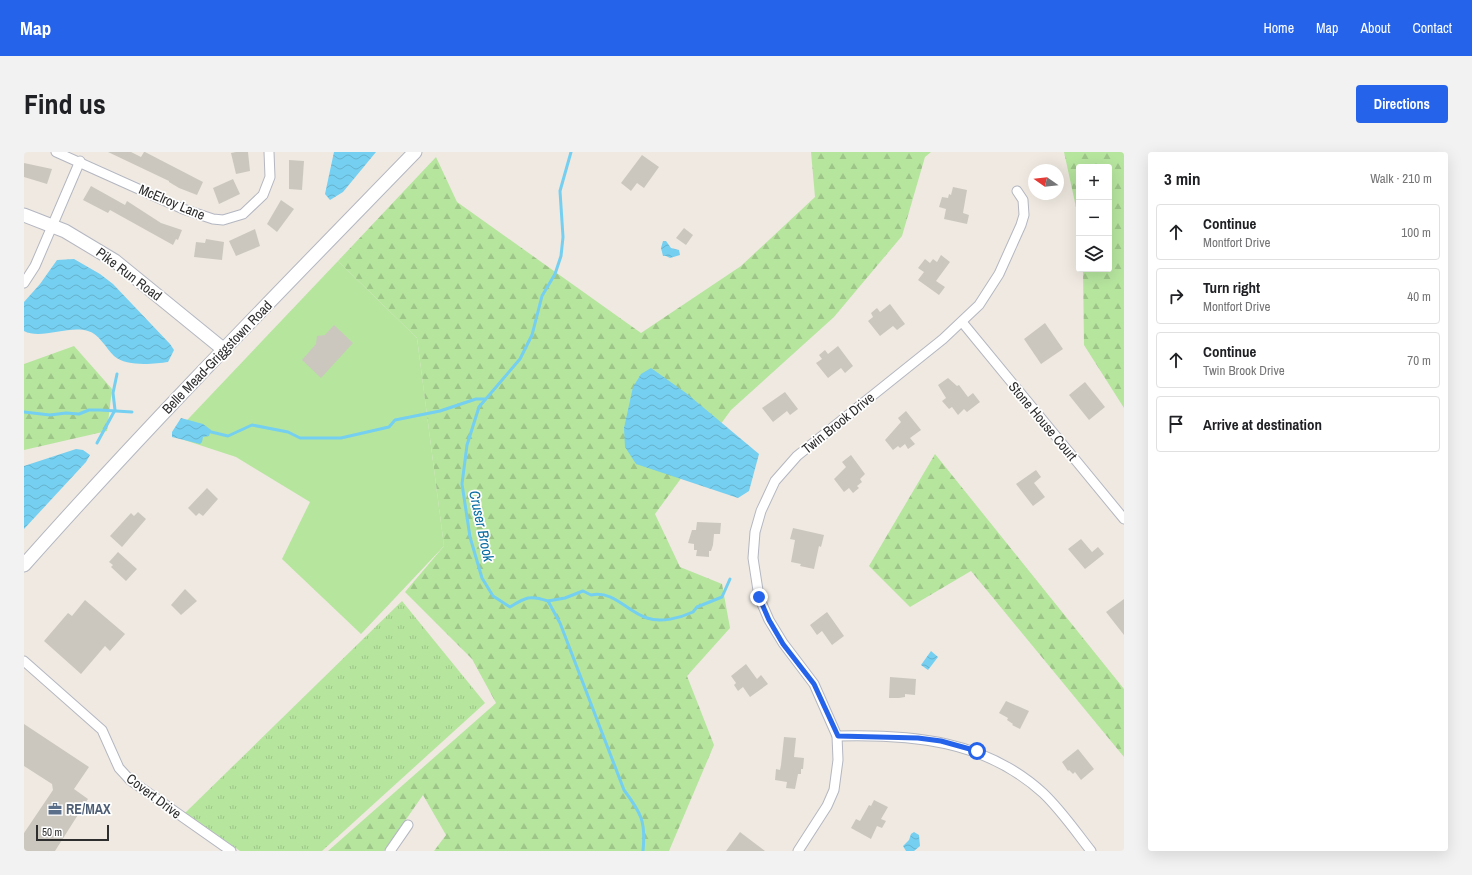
<!DOCTYPE html>
<meta charset="utf-8">
<style>
:root{--surface:#fff;--page:#f2f2f2;--text:#202124;--muted:#757577;--line:#e0e0e0;--accent:#2563eb}
body{margin:0;font-family:"Archivo Narrow",sans-serif;background:var(--page);color:var(--text)}
.controls{position:absolute;right:12px;top:12px;display:grid;overflow:hidden;border-radius:4px;box-shadow:0 4px 16px #0002}
.controls button{width:36px;height:36px;display:grid;place-items:center;padding:0;border:0;border-bottom:1px solid var(--line);background:var(--surface);color:var(--text);font:20px sans-serif}
.compass{position:absolute;left:1004px;top:12px;width:36px;height:36px;border-radius:50%;background:var(--surface);box-shadow:0 4px 16px #0002;rotate:284deg}
.scale{position:absolute;left:12px;bottom:10px;width:73px;box-sizing:border-box;padding-left:4px;border:2px solid #2e2e2e;border-top:0;font-size:11px;line-height:14px;white-space:nowrap;color:#2e2e2e;-webkit-text-stroke:3px #fff;paint-order:stroke}
.stop{position:absolute;width:12px;height:12px;margin:-9px;border:3px solid #2563eb;border-radius:50%;background:#fff}
.stop.end{background:#2563eb;border-color:#fff;box-shadow:0 1px 4px #0008}
.list{margin:0;padding:0;list-style:none}
h2{display:flex;justify-content:space-between;align-items:center;height:52px;margin:0;padding:0 16px;font-size:17px}
h2 small{font-size:13px;font-weight:400;color:var(--muted)}
.list li{display:grid;grid-template-columns:26px 1fr auto;gap:12px;align-items:center;box-sizing:border-box;height:56px;margin:0 8px 8px;padding:0 8px;border:1px solid var(--line);border-radius:4px}
.list b{display:block;font-size:15px;white-space:nowrap}
.list p{margin:0;font-size:13px;white-space:nowrap;color:var(--muted)}
.list em{font-size:13px;font-style:normal;color:var(--muted)}
.icon{flex:none;width:22px;height:22px;fill:none;stroke:currentColor;stroke-width:2;stroke-linecap:round;stroke-linejoin:round}
.map{position:relative;flex:none;width:1100px;height:699px;overflow:hidden;border-radius:4px}
header{display:flex;align-items:center;gap:24px;box-sizing:border-box;height:56px;padding:0 20px;background:var(--accent);color:#fff}
header strong{font-size:19px}
nav{display:flex;gap:22px;margin-inline-start:auto;font-size:14px}
.intro{display:flex;align-items:center;justify-content:space-between;box-sizing:border-box;height:96px;padding:0 24px}
h1{margin:0;font-size:28px}
.button{padding:10px 18px;border-radius:4px;background:var(--accent);color:#fff;font-size:14px;font-weight:700}
main{display:flex;gap:24px;padding:0 24px}
aside{flex:1;background:var(--surface);border-radius:4px;box-shadow:0 4px 16px #0002}
.map>svg:first-child{display:block}
</style>
<header>
<strong>Map</strong>
<nav><a>Home</a><a>Map</a><a>About</a><a>Contact</a></nav>
</header>
<div class="intro"><h1>Find us</h1><a class="button">Directions</a></div>
<main>
<div class="map">
<svg width="1100" height="699" viewBox="0 0 1100 699">
<defs>
<pattern id="forest-firs" width="22" height="20" patternUnits="userSpaceOnUse"><rect width="22" height="20" fill="#b6e59e"/><path d="M5 1l3.5 6h-7zM16 11l3.5 6h-7z" fill="#9dc588"/></pattern>
<pattern id="park-tufts" width="24" height="20" patternUnits="userSpaceOnUse"><rect width="24" height="20" fill="#b6e59e"/><path d="M3 7l-1-3M5 7V3M7 7l1-3M15 17l-1-3M17 17v-4M19 17l1-3" fill="none" stroke="#9dc588"/></pattern>
<pattern id="water-waves" width="16" height="10" patternUnits="userSpaceOnUse"><rect width="16" height="10" fill="#75cff0"/><path d="M0 5q4-4 8 0t8 0" fill="none" stroke="#66b2ce"/></pattern>
</defs>
<rect width="100%" height="100%" fill="#efe9e1"/>
<path fill="#b6e59e" d="M314 109 393 186 420 394 337 482 258 407 286 350 212 305 148 284Z"/>
<g fill="url(#forest-firs)">
<path d="M787 0H907L901 5 878 84 810 165 707 258 631 362 656 415 698 432 706 476 663 524 690 593 645 699H410L422 683 399 643 360 699H304L472 551 448 507 381 440 420 394 393 186 314 109 412 5 433 50 617 181 717 114 791 45Z"/>
<path d="M1040 0H1100V256L1060 193 1059 117H1085V15H1055V69Z"/>
<path d="M50 194 88 237 83 279 0 298V212Z"/>
<path d="M911 302 1100 537V605L947 419 886 455 845 414Z"/>
</g>
<path fill="url(#park-tufts)" d="M378 449 461 551 298 699H216L161 661Z"/>
<g fill="url(#water-waves)">
<path d="M310 0H352L319 40 306 48 301 42Z"/>
<path d="M639 89H642L647 96 655 98 656 103 646 106 642 104H639L637 96Z"/>
<path d="M50 107 76 122 89 132 146 192 150 198 144 210C130 212 102 215 90 204 82 196 75 182 64 179 44 173 17 188 0 179V150L16 132 33 108Z"/>
<path d="M627 216 662 241 735 302 725 339 714 346 612 312 601 295 600 276 609 235 617 222Z"/>
<path d="M157 266 179 272 187 278 185 284 179 285 178 290 176 292 148 285V280Z"/>
<path d="M52 297 59 298 66 303 62 310 0 377V314Z"/>
<path d="M907 499 914 505 904 518 897 513Z"/>
<path d="M890 680 895 683 896 694 890 699H882L879 694 885 688 887 682Z"/>
</g>
<g fill="none" stroke-linecap="round" stroke-linejoin="round">
<g stroke="#75cff0" stroke-width="3">
<path d="M547 0 536 39 539 85 537 104 531 122 518 144 508 183 496 207 455 255 443 293 438 332 446 385 458 426 469 444 486 455C502 445 506 443 524 449L536 471 600 638C617 661 622 669 619 699"/>
<path d="M0 260 26 263 42 261 55 262 65 258H76L108 260"/>
<path d="M183 279 204 284 228 273 264 280 276 286H317L365 275 371 268 416 259 452 247H461"/>
<path d="M73 291 91 258 89 241 93 222"/>
<path d="M524 449 541 446 559 439 567 443C590 438 603 460 623 466 637 471 656 466 669 460L673 455 698 445 706 427"/>
</g>
</g>
<g fill="#cbc7bf">
<path d="M84 0H107L117 5 120 0H121L179 30 173 43 155 36 145 30V29Z"/>
<path d="M212 0H224L226 19 212 22 207 1Z"/>
<path d="M618 3 635 15 620 36 613 31 607 39 597 31Z"/>
<path d="M265 8 280 9 278 38 265 37Z"/>
<path d="M0 11 28 17 23 32 0 25Z"/>
<path d="M209 27 216 42 195 52 189 36Z"/>
<path d="M67 34 101 53 103 49 137 71 158 78 154 88 152 87 149 93 86 58 84 61 59 48Z"/>
<path d="M929 35 943 38 939 61 945 63 943 72 920 67 922 57 915 55 918 45 924 46 925 42 927 43Z"/>
<path d="M257 48 270 57 253 80 243 72Z"/>
<path d="M660 76 669 83 662 93 652 86Z"/>
<path d="M231 77 236 94 212 104 205 89Z"/>
<path d="M182 87 200 90 198 108 170 105 172 90 181 91Z"/>
<path d="M917 103 926 110 912 129 921 135 915 143 894 128 900 120 894 116 901 107 906 111 909 107 913 110Z"/>
<path d="M866 152 881 172 873 178 869 174 856 184 844 169 849 165 847 161 853 156 856 160Z"/>
<path d="M1021 171 1039 197 1017 212 1000 187Z"/>
<path d="M310 173 329 191 297 226 278 208 292 192 293 184 301 183Z"/>
<path d="M814 194 829 214 821 221 817 216 804 226 792 211 798 207 795 203 801 198 804 202Z"/>
<path d="M924 226 933 234 935 233 944 245 949 241 956 250 943 260 940 257 934 263 928 255 925 257 918 249 922 246 914 233Z"/>
<path d="M1061 230 1081 255 1065 268 1045 243Z"/>
<path d="M761 240 774 257 766 263 763 259 749 270 738 256Z"/>
<path d="M882 259 897 278 886 286 891 292 884 297 881 292 876 296 874 294 869 298 861 288 877 270 874 266Z"/>
<path d="M827 303 841 322 836 327 838 330 833 334 835 336 829 341 825 336 820 340 810 327 822 315 818 310Z"/>
<path d="M1012 318 1017 325 1010 331 1021 345 1009 354 992 332Z"/>
<path d="M183 336 194 347 179 364 175 361 172 364 164 356Z"/>
<path d="M114 360 122 367 98 395 86 384 107 361 110 364Z"/>
<path d="M673 370 697 371 696 382H690L689 393 687 399H685V405L672 404 673 398H670V392L664 391 668 378H672Z"/>
<path d="M769 376 800 383 797 395 795 394 790 417 776 414 777 412 767 410 771 388 766 387Z"/>
<path d="M1057 387 1068 400 1074 395 1080 402 1061 417 1044 397Z"/>
<path d="M94 400 113 417 102 429 87 415 89 413 85 410Z"/>
<path d="M161 437 173 449 157 463 147 453Z"/>
<path d="M1100 447V483L1082 460Z"/>
<path d="M61 448 101 482 86 499 81 494 57 522 20 489 44 461 48 464Z"/>
<path d="M803 460 820 484 808 493 798 479 793 483 786 473Z"/>
<path d="M722 512 733 527 737 523 744 532 726 545 719 535 714 539 710 533 712 531 707 524Z"/>
<path d="M866 525 892 527 891 543 881 542V545L875 546H865Z"/>
<path d="M982 549 1005 559 996 577 988 573 989 572 983 568 984 566 975 561Z"/>
<path d="M0 572 65 615 50 637 64 647 31 699H0V681L29 638 28 632 0 614Z"/>
<path d="M760 585 772 586 770 605 780 606 779 617H777V622H774L771 637 762 636 763 630 751 628 752 617 756 618 757 613Z"/>
<path d="M1054 597 1070 617 1057 628 1051 620 1049 622 1045 618 1044 619 1038 610Z"/>
<path d="M850 648 864 655 857 667 862 669 858 676 853 674 847 687 827 676 832 667 836 669 845 653 847 654Z"/>
<path d="M716 680 741 699H702Z"/>
</g>
<g fill="none" stroke-linecap="round" stroke-linejoin="round">
<g stroke="#b4b7c1" stroke-width="11">
<g id="street">
<path d="M32 0 159 57 189 67 199 68 219 62 239 43 246 25 245 0"/>
<path d="M0 131 11 114 56 9"/>
<path d="M938 170 1100 367"/>
<path d="M0 509 78 578 95 616 106 628 207 699"/>
<path d="M813 584C888 582 961 588 1019 641 1037 658 1052 680 1067 699"/>
<path d="M366 699 384 673"/>
<path d="M774 699 803 654 810 638 814 608 813 584 790 532 759 491 745 468 735 445 729 406 731 380 737 359 751 329 773 304 919 187 955 153 975 122 997 73 1000 63 999 48 993 39"/>
</g>
</g>
<g stroke="#b4b7c1" stroke-width="15">
<g id="secondary">
<path d="M0 63 41 79 91 109 199 197"/>
<path d="M0 413C126 271 259 136 391 0"/>
</g>
</g>
<use href="#street" stroke="#fff" stroke-width="9"/>
<use href="#secondary" stroke="#fff" stroke-width="13"/>
</g>
<g fill="none" stroke-linecap="round" stroke-linejoin="round">
<path stroke="#2563eb" stroke-width="5" d="M735 445 745 468 759 492 790 532 814 584 894 586 917 589 953 599"/>
</g>
<defs>
<g id="office-bare" transform="scale(1.08)"><path d="M-6-3h4V-5.5h4V-3h4V5H-6ZM-1-4.5V-3h2v-1.5ZM-6 0V1H6V0Z" fill="#5c6f8a" stroke="#fff" stroke-width="2.5" paint-order="stroke"/></g>
</defs>
<g fill-rule="evenodd">
<use href="#office-bare" x="31" y="657"/>
</g>
<g text-anchor="middle" dominant-baseline="central" stroke-width="3.5" stroke-linejoin="round" paint-order="stroke">
<g font-size="14" fill="#2e2e2e" stroke="#fff">
<text transform="translate(148 50) rotate(23)">McElroy Lane</text>
<text transform="translate(105 122) rotate(37)">Pike Run Road</text>
<text transform="translate(193 205) rotate(-46)">Belle Mead-Griggstown Road</text>
<text transform="translate(1019 269) rotate(50)">Stone House Court</text>
<text transform="translate(814 271) rotate(-39)">Twin Brook Drive</text>
<text transform="translate(130 644) rotate(37)">Covert Drive</text>
</g>
<g font-size="14" font-weight="bold" fill="#4e5e75" stroke="#fff" text-anchor="start">
<text x="42" y="657">RE/MAX</text>
</g>
<g font-size="15" font-style="italic" fill="#0d6fa3" stroke="#fff">
<text transform="translate(458 374) rotate(78)">Cruser Brook</text>
</g>
</g>
</svg>
<div class="controls">
<button>+</button>
<button>−</button>
<button><svg class="icon" aria-label="layers" viewBox="0 0 24 24"><path d="M12 4l9 5-9 5-9-5zM3 14l9 5 9-5"/></svg></button>
</div>
<svg class="compass" viewBox="-18 -18 36 36"><path d="M0-13l5 13h-10z" fill="#e53935"/><path d="M0 13l5-13h-10z" fill="#757577"/></svg>
<div class="scale">50 m</div>
<div class="stop" style="left:953px;top:599px"></div>
<div class="stop end" style="left:735px;top:445px"></div>
</div>
<aside>
<h2>3 min<small>Walk · 210 m</small></h2>
<ul class="list">
<li><svg class="icon" aria-label="ahead" viewBox="0 0 24 24"><path d="M12 20V5M6 11l6-6 6 6"/></svg><div><b>Continue</b><p>Montfort Drive</p></div><em>100 m</em></li>
<li><svg class="icon" aria-label="right" viewBox="0 0 24 24"><path d="M7 20v-9h11M14 6l5 5-5 5"/></svg><div><b>Turn right</b><p>Montfort Drive</p></div><em>40 m</em></li>
<li><svg class="icon" aria-label="ahead" viewBox="0 0 24 24"><path d="M12 20V5M6 11l6-6 6 6"/></svg><div><b>Continue</b><p>Twin Brook Drive</p></div><em>70 m</em></li>
<li><svg class="icon" aria-label="arrive" viewBox="0 0 24 24"><path d="M6 21V4h12l-3 4 3 4H6"/></svg><div><b>Arrive at destination</b></div></li>
</ul>
</aside>
</main>
